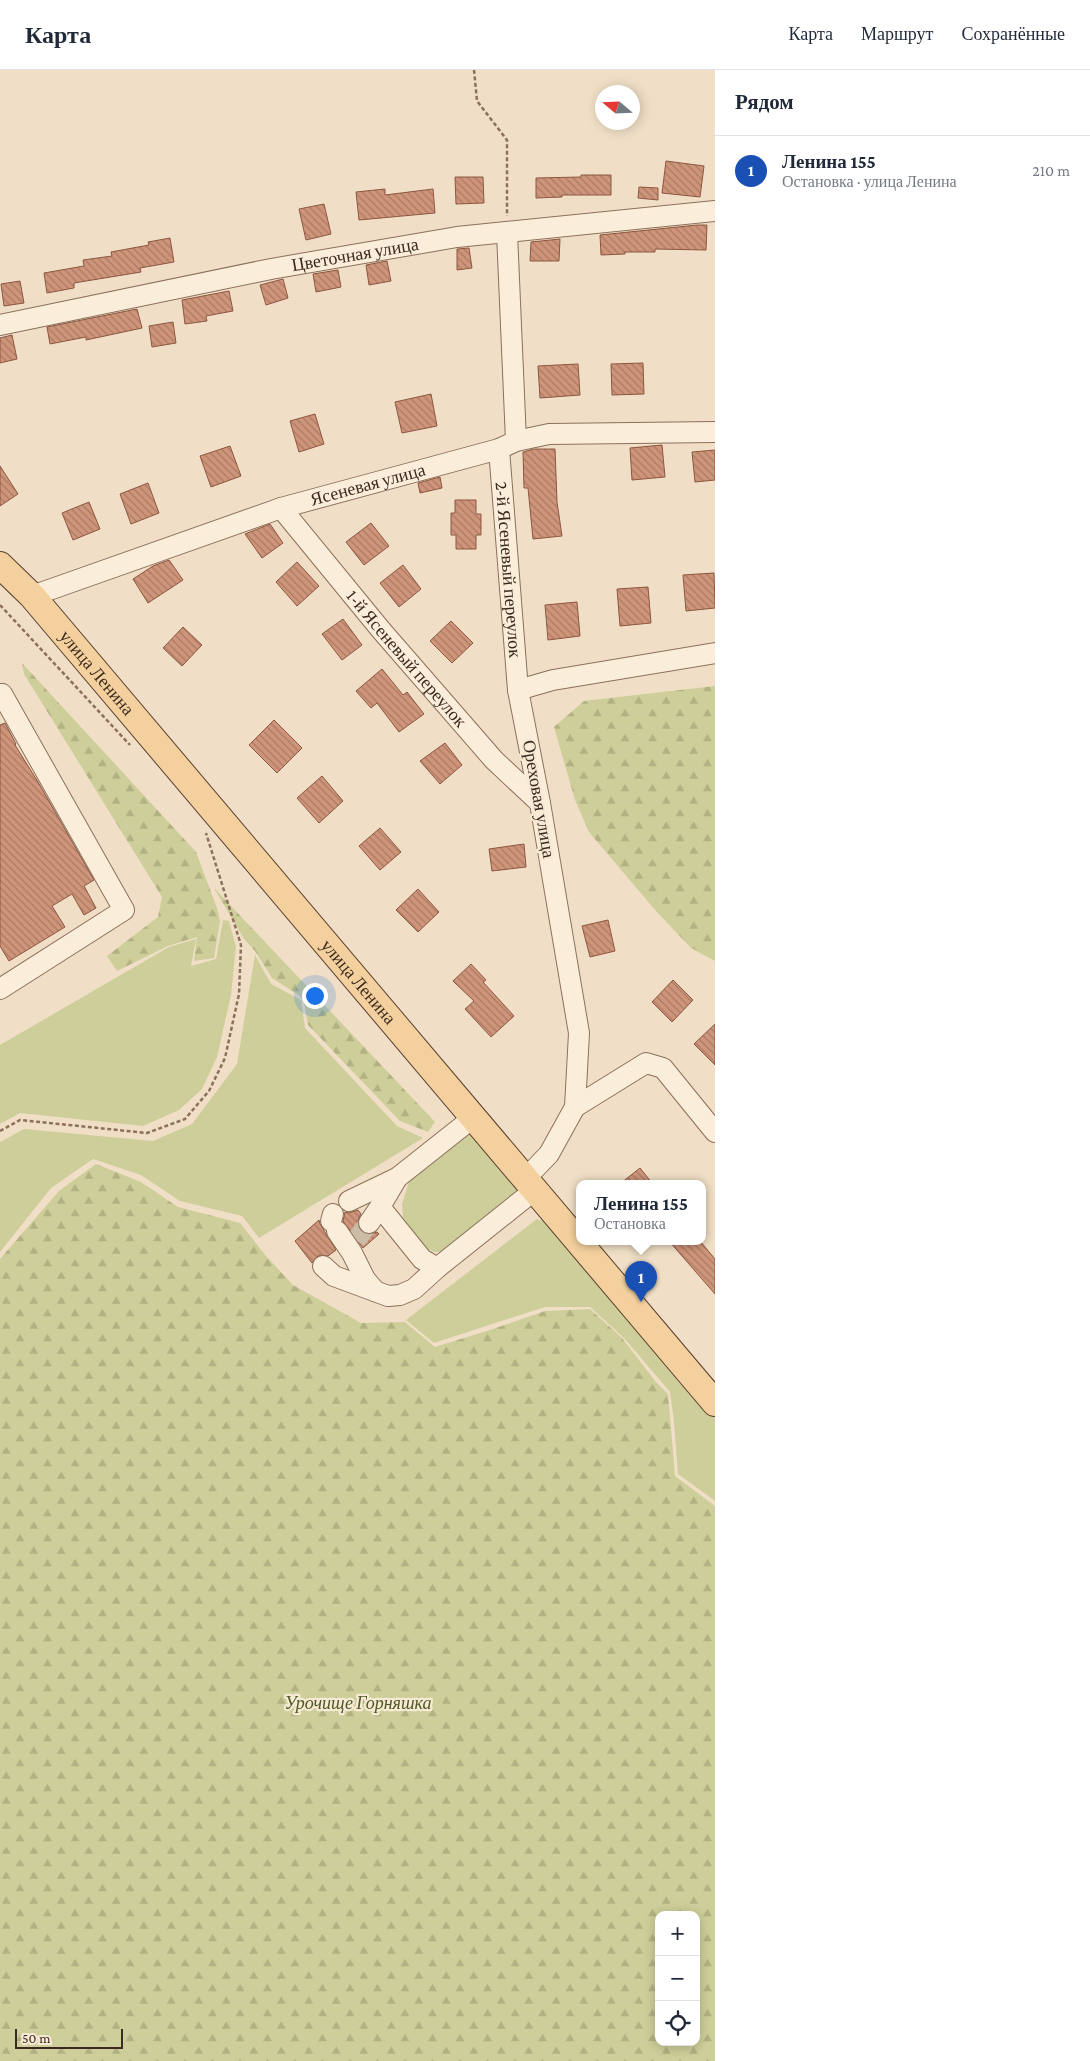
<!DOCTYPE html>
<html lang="ru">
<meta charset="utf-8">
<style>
:root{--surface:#fff;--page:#f6f6f7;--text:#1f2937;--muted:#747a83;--line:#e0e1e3;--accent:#2563eb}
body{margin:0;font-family:"Crimson Pro",serif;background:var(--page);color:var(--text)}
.controls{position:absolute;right:15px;bottom:15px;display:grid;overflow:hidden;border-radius:10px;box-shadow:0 2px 12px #0003}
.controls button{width:45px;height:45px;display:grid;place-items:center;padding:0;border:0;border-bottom:1px solid var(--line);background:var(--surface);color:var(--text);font:25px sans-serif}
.compass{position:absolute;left:595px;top:15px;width:45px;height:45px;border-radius:50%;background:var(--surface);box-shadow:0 2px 12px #0003;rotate:289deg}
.scale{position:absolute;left:15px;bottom:12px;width:108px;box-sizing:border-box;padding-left:5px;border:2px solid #3b2a1f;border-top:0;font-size:14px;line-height:18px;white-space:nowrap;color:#3b2a1f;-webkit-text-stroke:4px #f7ead5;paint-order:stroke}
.you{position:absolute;left:314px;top:925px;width:18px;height:18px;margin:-12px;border:4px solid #fff;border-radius:50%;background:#1a73e8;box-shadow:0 0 0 8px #1a73e833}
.badge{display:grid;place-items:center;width:32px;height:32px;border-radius:50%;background:var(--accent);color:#fff;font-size:16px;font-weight:700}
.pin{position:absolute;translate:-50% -41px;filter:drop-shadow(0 1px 2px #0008)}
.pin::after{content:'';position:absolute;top:26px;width:18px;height:15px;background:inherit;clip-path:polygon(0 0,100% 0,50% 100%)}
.popup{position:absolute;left:576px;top:1110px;width:130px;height:65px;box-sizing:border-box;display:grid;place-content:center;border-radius:10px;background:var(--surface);filter:drop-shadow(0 1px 4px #0005);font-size:16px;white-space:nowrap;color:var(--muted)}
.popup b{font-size:19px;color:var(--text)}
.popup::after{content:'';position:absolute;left:50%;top:100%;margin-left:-10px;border:10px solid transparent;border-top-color:var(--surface)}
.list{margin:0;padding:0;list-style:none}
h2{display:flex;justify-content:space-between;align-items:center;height:65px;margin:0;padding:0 20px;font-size:21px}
h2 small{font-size:16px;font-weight:400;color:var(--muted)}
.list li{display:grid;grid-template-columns:32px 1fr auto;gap:15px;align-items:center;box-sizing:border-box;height:70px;padding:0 20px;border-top:1px solid var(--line)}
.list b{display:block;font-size:19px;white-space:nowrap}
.list p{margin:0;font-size:16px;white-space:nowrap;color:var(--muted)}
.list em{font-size:16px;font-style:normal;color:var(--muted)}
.icon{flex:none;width:28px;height:28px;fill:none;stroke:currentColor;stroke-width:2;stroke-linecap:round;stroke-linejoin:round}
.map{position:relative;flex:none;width:715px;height:1991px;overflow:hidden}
header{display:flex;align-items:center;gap:30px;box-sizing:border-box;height:70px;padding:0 25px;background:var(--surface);border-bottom:1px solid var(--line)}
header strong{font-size:24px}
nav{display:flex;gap:28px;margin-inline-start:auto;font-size:18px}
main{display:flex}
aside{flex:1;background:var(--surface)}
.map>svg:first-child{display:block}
</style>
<header>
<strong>Карта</strong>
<nav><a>Карта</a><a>Маршрут</a><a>Сохранённые</a></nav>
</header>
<main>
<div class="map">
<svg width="715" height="1991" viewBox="0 0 715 1991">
<defs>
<pattern id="forest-firs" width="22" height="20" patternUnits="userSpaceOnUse" patternTransform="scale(1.25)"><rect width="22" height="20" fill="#cdce99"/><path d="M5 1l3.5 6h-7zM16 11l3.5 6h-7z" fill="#b1b183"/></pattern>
<pattern id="building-back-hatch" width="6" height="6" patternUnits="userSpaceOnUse" patternTransform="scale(1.25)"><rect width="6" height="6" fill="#cf957a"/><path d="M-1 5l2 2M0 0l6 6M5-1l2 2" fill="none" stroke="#a97a63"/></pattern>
</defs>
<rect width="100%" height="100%" fill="#f0dfc6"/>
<g fill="#cdce99">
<path d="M223 850 229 851 236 877 231 925 217 987 202 1019 179 1040 143 1056 20 1043 0 1054V975L169 877 196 869 191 896 216 889Z"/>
<path d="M255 885 271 914 301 930 305 958 397 1056 423 1068 259 1168 242 1146 180 1131 141 1105 93 1089 51 1118 0 1182V1072L24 1059 153 1071 192 1054 237 994Z"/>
<path d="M475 1061 519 1119 513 1129 447 1182H434L424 1177 407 1160 403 1147 402 1134 410 1109 463 1063Z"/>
<path d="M537 1149 552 1154 715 1344V1431L678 1404 674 1352 670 1322 624 1268 590 1237H545L434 1273 406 1250Z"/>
</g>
<g fill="url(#forest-firs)" fill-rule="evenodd">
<path d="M22 593 196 782 217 838 220 851 214 888 194 891 197 867 168 876 117 901 107 886 158 847 162 827 24 604Z"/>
<path d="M715 616V891L691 878 656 841 589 762 575 730 554 657 584 631Z"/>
<path d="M214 818 435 1052 428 1062 400 1051 308 955 304 932 300 926 272 908 255 881 244 869Z"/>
<path d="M96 1094 141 1112 178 1137 240 1153 266 1186 293 1215 361 1253 405 1252 435 1277 493 1259 545 1241 590 1239 622 1268 656 1312 668 1324 675 1406 715 1436V1991H0V1189L59 1121ZM659 1845H696V1972H659Z"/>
</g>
<g fill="url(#building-back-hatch)" stroke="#8c5640">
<path d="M666 91 704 96 700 127 662 123Z"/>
<path d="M581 105H611V125H562V127L536 128V108L581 107Z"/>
<path d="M455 107H483L484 133 456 134Z"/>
<path d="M639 117 658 118V130L638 128Z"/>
<path d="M385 119V125L433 119 435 143 359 150 356 122Z"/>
<path d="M324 134 331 164 306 170 299 139Z"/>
<path d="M697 155H707L706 180 655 179V182H625V184L601 185 600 165Z"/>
<path d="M170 168 174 192 140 198 141 202 74 213V218L47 223 44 203 84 196 83 190 112 186 111 182 149 175 148 172Z"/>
<path d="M560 169 559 191H530L531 172Z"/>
<path d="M469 178 472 198 457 200V179Z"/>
<path d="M387 191 391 211 369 215 366 195Z"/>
<path d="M338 200 341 217 316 222 313 204Z"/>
<path d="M283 209 288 228 266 235 260 215Z"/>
<path d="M20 211 24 233 4 236 1 214Z"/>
<path d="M229 221 233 241 206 246 207 251 185 254 182 230Z"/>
<path d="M137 239 142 258 86 270V267L50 274 47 257Z"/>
<path d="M173 252 176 273 152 277 149 256Z"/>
<path d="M12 265 17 289 0 293V268Z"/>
<path d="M643 293 644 324 612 325 611 294Z"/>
<path d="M578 294 580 325 540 328 538 296Z"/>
<path d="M431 324 437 356 402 363 395 332Z"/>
<path d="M315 344 324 374 299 382 290 351Z"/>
<path d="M662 375 665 407 632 410 630 378Z"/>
<path d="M230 376 241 406 211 417 200 386Z"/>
<path d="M534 379H555L557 432 562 466 533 469 528 418H524L523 382Z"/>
<path d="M715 380V410L695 412 692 382Z"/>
<path d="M0 396 18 424 0 436Z"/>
<path d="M440 407 442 418 420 423 418 413Z"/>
<path d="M148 413 159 443 131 454 120 424Z"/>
<path d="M455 430H476V444H481V465H476V479H456V465H451V443H455Z"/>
<path d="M89 432 100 459 73 470 62 443Z"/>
<path d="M371 453 389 476 364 495 346 472Z"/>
<path d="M270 454 283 473 262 488 245 464Z"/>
<path d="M169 490 183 510 148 533 133 509 153 496Z"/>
<path d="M297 492 319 516 297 536 276 512Z"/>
<path d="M403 495 421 519 399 537 380 513Z"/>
<path d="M714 503 715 538 686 541 683 505Z"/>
<path d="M648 517 651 553 620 556 617 519Z"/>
<path d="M577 532 580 566 548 570 545 535Z"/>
<path d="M343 549 362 575 342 590 322 564Z"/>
<path d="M451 551 473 573 452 593 430 571Z"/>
<path d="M183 557 202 575 182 596 163 578Z"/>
<path d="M382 599 403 625 407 622 424 644 399 662 377 633 371 638 356 621Z"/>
<path d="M274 650 302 678 277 703 249 675Z"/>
<path d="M5 653 16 674 15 675 38 712 94 810 84 816 96 838 84 845 72 824 52 836 65 857 9 891 0 876V655Z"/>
<path d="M445 673 462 695 440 714 420 691Z"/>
<path d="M322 706 343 731 319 753 297 728Z"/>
<path d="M380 758 401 782 380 800 359 776Z"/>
<path d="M524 774 526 797 492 801 489 779Z"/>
<path d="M418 819 439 842 418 862 396 840Z"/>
<path d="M608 850 615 881 590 887 582 856Z"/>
<path d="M471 894 486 910 483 912 514 946 491 967 465 939 474 931 453 911Z"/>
<path d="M673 910 693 930 672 952 652 932Z"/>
<path d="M715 954V995L694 974Z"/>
<path d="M640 1098 652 1113H621Z"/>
<path d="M358 1140 361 1144 357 1152 358 1158 362 1162 369 1165 377 1162 379 1164 363 1178 343 1151 345 1142 349 1143Z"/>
<path d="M319 1150 320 1154 336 1180 328 1186 319 1185 312 1193 295 1171Z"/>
<path d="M669 1171H700L715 1189V1224Z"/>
</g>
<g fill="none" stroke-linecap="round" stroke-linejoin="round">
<path stroke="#ccbba5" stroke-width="20" stroke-dasharray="20 10" stroke-linecap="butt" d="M356 1170 369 1153"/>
<g stroke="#8c705b" stroke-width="22">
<g id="minor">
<path d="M507 163 516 371"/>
<path id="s1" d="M0 255 271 199 457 167 715 141"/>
<path id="s2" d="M499 379 518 620"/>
<path id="s3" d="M281 438 381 560 494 690 540 733"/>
<path id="s4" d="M32 526 281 438 499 379 516 371 549 364 715 362"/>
<path d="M0 624H2L124 840 0 919"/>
<path d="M575 1037 579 963 540 733 518 620 553 610 715 583"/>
<path d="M474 1047 397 1108 380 1137 422 1189 437 1198 536 1119"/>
<path d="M526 1108 549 1084 575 1037 646 993 663 998 715 1062"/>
<path d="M349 1131 397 1108"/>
<path d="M331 1151 333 1144"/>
<path d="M369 1153 380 1137"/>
<path d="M337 1161 352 1183 365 1209 375 1221"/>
<path d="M323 1196 334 1206 388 1226 400 1225 414 1219 437 1198"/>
</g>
</g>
<g stroke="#593e2f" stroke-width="28">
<g id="major">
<path id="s5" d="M0 495 32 526 715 1333"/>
</g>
</g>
<g stroke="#8c705b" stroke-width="2.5" stroke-dasharray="4 2.5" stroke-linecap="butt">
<path d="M474 0 477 31 507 70V146"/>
<path d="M0 535 130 675"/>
<path d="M0 1061 20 1050 147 1063 185 1049 209 1021 225 988 239 924 241 875 206 763"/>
</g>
<use href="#minor" stroke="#faedd9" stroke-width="20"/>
<use href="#major" stroke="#f3d09d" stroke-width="26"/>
</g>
<g text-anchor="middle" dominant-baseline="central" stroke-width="4.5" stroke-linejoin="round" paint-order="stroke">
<g font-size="18" fill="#3b2a1f" stroke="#f7ead5">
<text stroke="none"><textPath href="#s1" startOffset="362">Цветочная улица</textPath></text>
<text stroke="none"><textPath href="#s4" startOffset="354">Ясеневая улица</textPath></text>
<text stroke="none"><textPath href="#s2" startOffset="121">2-й Ясеневый переулок</textPath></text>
<text stroke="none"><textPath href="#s3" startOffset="196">1-й Ясеневый переулок</textPath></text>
<text stroke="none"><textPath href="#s5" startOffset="145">улица Ленина</textPath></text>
<text transform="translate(539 729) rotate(80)">Ореховая улица</text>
<text stroke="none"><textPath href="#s5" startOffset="550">улица Ленина</textPath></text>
</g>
<g font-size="18" font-style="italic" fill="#505825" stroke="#f7ead5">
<text x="358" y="1633">Урочище Горняшка</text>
</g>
</g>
</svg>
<div class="controls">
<button>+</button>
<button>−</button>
<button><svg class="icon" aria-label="locate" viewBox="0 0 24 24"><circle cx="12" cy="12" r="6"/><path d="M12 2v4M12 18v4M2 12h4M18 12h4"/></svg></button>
</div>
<svg class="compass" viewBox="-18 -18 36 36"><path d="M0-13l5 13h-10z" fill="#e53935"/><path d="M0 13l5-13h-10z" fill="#747a83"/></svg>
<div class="scale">50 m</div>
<div class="you"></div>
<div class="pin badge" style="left:641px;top:1232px;background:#1a4fb4">1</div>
<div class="popup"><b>Ленина 155</b>Остановка</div>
</div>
<aside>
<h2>Рядом<small></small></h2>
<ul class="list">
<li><span class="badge" style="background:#1a4fb4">1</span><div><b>Ленина 155</b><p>Остановка · улица Ленина</p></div><em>210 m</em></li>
</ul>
</aside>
</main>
